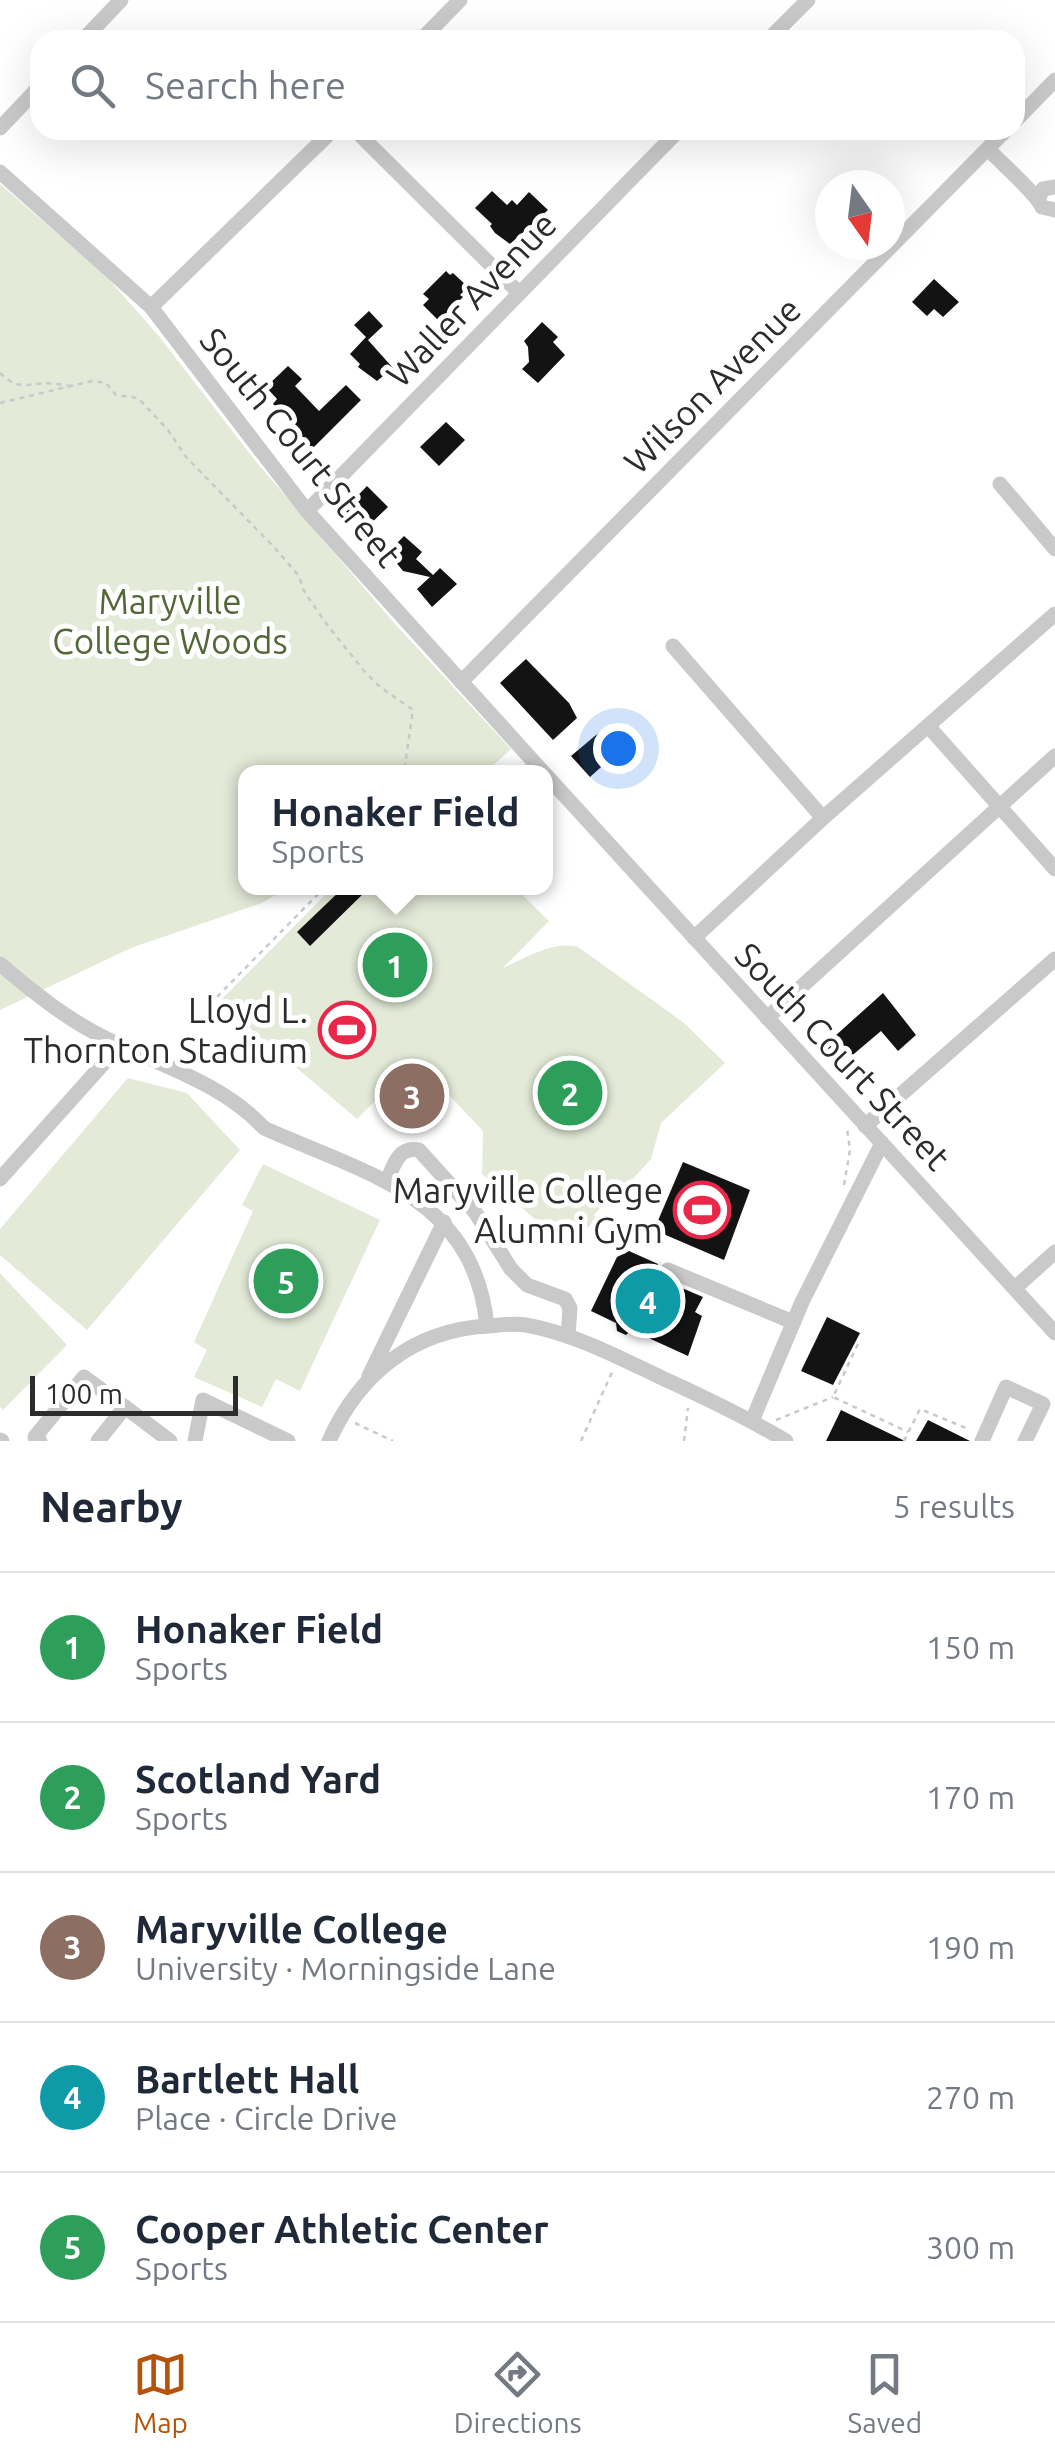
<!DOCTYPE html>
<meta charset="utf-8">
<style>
:root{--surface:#fff;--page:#f6f6f7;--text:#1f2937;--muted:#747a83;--line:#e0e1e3;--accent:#b45309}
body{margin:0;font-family:Ubuntu,sans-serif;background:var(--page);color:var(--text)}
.compass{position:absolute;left:815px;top:170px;width:90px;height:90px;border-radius:50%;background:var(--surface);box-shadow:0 10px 40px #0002;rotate:166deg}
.scale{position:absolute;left:30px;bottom:25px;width:208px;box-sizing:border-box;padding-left:10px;border:5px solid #2c2c2c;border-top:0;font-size:28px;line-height:35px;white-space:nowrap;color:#2c2c2c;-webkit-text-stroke:8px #fff;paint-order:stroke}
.you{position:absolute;left:618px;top:748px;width:35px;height:35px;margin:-25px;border:8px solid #fff;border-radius:50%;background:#1a73e8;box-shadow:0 0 0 15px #1a73e833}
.badge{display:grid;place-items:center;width:65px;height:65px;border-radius:50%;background:var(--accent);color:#fff;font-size:32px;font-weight:700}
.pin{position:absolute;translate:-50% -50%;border:5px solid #fff;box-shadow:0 2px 10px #0006}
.popup{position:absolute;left:238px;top:765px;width:315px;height:130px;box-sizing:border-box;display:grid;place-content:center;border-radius:20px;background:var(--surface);filter:drop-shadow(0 2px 8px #0005);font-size:32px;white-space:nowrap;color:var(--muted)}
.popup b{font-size:38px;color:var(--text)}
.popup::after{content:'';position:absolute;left:50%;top:100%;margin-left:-20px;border:20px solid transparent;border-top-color:var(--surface)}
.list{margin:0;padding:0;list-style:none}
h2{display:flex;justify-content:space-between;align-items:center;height:130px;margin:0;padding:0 40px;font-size:42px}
h2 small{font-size:32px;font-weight:400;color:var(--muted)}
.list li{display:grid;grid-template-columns:65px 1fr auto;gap:30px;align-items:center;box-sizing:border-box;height:150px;padding:0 40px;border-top:2px solid var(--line)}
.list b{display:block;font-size:38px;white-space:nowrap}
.list p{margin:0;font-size:32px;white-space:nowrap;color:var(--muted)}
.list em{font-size:32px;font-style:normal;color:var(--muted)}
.icon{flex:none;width:55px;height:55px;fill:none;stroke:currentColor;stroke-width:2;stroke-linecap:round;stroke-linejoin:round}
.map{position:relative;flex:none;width:1055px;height:1441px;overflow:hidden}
.search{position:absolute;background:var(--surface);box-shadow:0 10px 40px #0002;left:30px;right:30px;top:30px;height:110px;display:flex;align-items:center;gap:25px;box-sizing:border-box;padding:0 35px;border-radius:30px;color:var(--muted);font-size:38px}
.sheet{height:880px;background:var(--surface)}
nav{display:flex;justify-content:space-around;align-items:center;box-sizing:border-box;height:140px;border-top:2px solid var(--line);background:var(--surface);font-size:28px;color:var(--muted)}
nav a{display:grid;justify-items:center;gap:5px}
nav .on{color:var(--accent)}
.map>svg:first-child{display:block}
</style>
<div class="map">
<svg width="1055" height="1441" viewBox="0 0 1055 1441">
<rect width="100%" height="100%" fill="#fff"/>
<g fill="#e4ead8">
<path d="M0 184 105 275 158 335 254 459 395 624 511 749 486 772H245V888H287L262 903 131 948 0 1010Z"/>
<path d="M332 888H515L549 921 503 968C525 958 553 940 578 947L683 1022 725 1063 661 1123 651 1159 621 1192 616 1189 594 1215 597 1218C581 1238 560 1245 539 1228L542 1225 482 1174 483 1131 414 1058 415 1061 357 1119 219 1002Z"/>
<path d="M128 1078 187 1093 240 1150 87 1330 0 1255V1229Z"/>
<path d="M263 1164 380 1220 300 1391 276 1379 262 1407 194 1377 207 1350 194 1342 253 1211 242 1205Z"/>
<path d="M0 1273 67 1345 3 1410 0 1407Z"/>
</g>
<g fill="#131313">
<path d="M492 191 507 205 512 200 517 205 529 192 548 210 510 244 495 233 490 226 492 224 475 208Z"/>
<path d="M446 271 450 275 453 273 468 287 460 295 463 297 439 321 423 305 429 299 423 294Z"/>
<path d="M934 279 959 302 943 317 934 309 927 316 912 302Z"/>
<path d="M369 311 383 326 368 340 393 368 377 381 358 367 360 364 350 354 366 337 354 325Z"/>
<path d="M542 322 558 337 553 342 565 355 538 383 522 369 529 362 528 347 524 341Z"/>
<path d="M288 366 302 379 295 386 319 411 346 385 361 400 310 451 292 433 298 427 273 404 277 399 266 387Z"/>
<path d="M446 422 465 440 439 466 420 447Z"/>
<path d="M367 486 388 507 364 530 344 510Z"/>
<path d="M404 536 422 552 416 559 433 575 440 568 457 584 432 607 417 589 430 577 403 571 391 556 399 548 395 545Z"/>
<path d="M526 659 569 703 577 718 553 740 500 683Z"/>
<path d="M602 730 620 750 590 777 571 756Z"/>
<path d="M343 888H369L310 946 297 932Z"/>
<path d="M883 993 916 1035 898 1051 881 1031 842 1064 825 1045Z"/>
<path d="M683 1162 750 1190 724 1260 654 1230Z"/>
<path d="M629 1251 658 1264 657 1272 663 1280 703 1297 695 1312 702 1316 688 1356 631 1330 626 1335 617 1331 616 1323 591 1311 617 1257Z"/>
<path d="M827 1317 860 1333 833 1385 801 1371Z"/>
<path d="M841 1410 905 1441H826Z"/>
<path d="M928 1420 970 1441H916Z"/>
</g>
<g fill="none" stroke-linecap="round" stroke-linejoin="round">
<g stroke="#c9c9c9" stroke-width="2.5" stroke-dasharray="5 5" stroke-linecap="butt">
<path d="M0 373C14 386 19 386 37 384 48 382 61 385 72 386"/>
<path d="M0 403 92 381 106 383 116 395 138 398 168 430 186 457 274 547 299 576 304 591 325 622 364 671 380 687 413 710 404 772"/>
<path d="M210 1004 324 888"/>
<path d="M844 1185 850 1150 847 1129"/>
<path d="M858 1344 833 1397 908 1432"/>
<path d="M776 1420 833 1397"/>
<path d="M355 1423 393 1441"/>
<path d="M581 1441 613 1370"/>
<path d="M684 1441 688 1408"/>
<path d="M904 1441 920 1409 966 1428"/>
</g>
<g stroke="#c9c9c9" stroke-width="15">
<path d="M83 40 121 0"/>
<path d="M421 40 460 0"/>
<path d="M768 40 808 0"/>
<path d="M1015 121 1055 80"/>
<path d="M0 128 40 86"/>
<path d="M355 130 518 292"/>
<path d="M988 149C1000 162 1037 194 1042 207L1055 210"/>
<path d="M0 172 151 307 307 511 543 772"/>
<path d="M1039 198 1043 189 1055 187"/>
<path d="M151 307 333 130"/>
<path d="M1000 484 1055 549"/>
<path d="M307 511 679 130"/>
<path d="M673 646 823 818"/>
<path d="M461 682 1006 130"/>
<path d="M929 727 1055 869"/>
<path d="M545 774 1055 1333"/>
<path d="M694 938 823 818 1055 614"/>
<path d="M0 964C34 993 69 1021 109 1040 163 1066 223 1084 264 1128 365 1174 474 1195 487 1326"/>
<path d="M767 1018 1055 756"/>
<path d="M865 1126 1055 959"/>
<path d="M0 1179 120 1045"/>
<path d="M387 1181C394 1165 398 1146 419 1150L475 1212 511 1269 527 1285 565 1299 570 1308 568 1336"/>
<path d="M668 1270 793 1322"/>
<path d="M1015 1288 1055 1252"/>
<path d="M369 1376 444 1222"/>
<path d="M125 1407 170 1441"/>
<path d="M752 1421 802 1302 882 1143"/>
<path d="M0 1440 2 1441"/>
<path d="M40 1441 35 1437 84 1377 125 1407 98 1441"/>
<path d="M195 1441 203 1400 288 1441"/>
<path d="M329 1441C359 1374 413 1330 488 1326 500 1325 514 1323 526 1325 575 1334 618 1357 662 1378 704 1397 746 1417 786 1441"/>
<path d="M982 1441 1006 1387 1043 1404 1025 1441"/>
</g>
</g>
<defs>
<g id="stadium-ring" transform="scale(2.875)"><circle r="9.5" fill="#fff" stroke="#e92748" stroke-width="1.5"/><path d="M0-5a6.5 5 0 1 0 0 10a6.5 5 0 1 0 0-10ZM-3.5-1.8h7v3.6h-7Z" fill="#e92748"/></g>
</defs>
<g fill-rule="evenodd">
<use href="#stadium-ring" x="347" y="1030"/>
<use href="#stadium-ring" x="702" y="1210"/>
</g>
<g text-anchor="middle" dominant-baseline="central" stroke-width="10" stroke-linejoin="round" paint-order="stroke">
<g font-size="35" fill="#2c2c2c" stroke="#fff">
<text transform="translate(471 299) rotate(-46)">Waller Avenue</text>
<text transform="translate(712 385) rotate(-45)">Wilson Avenue</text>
<text transform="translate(301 447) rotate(51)">South Court Street</text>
<text transform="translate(843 1056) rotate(47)">South Court Street</text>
</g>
<g font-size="35" fill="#536839" stroke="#fff">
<text x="170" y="601">Maryville<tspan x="170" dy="40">College Woods</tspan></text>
</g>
<g font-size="35" fill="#2c2c2c" stroke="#fff" text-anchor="end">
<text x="308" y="1010">Lloyd L.<tspan x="308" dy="40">Thornton Stadium</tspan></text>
<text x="663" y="1190">Maryville College<tspan x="663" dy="40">Alumni Gym</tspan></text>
</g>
</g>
</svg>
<svg class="compass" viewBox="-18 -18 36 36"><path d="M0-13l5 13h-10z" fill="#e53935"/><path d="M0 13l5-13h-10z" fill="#747a83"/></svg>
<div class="scale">100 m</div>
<div class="you"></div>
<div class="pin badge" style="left:395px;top:965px;background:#2e9e5b">1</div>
<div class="popup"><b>Honaker Field</b>Sports</div>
<div class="pin badge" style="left:570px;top:1093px;background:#2e9e5b">2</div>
<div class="pin badge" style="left:412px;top:1096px;background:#8d6e63">3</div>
<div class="pin badge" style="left:648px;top:1301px;background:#0f9aa8">4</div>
<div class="pin badge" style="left:286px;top:1281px;background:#2e9e5b">5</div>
<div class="search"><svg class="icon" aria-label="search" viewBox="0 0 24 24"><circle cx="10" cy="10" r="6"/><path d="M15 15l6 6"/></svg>Search here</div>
</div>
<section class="sheet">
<h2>Nearby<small>5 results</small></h2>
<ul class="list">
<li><span class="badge" style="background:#2e9e5b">1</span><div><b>Honaker Field</b><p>Sports</p></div><em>150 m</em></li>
<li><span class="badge" style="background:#2e9e5b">2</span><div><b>Scotland Yard</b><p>Sports</p></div><em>170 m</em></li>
<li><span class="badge" style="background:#8d6e63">3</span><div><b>Maryville College</b><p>University · Morningside Lane</p></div><em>190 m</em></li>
<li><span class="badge" style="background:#0f9aa8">4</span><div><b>Bartlett Hall</b><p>Place · Circle Drive</p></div><em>270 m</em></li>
<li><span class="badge" style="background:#2e9e5b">5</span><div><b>Cooper Athletic Center</b><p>Sports</p></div><em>300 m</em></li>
</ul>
</section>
<nav>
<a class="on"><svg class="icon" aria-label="map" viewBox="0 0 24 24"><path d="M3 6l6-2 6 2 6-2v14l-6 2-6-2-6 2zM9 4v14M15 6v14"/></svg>Map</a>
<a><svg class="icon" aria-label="directions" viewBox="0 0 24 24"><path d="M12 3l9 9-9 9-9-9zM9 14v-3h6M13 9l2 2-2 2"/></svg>Directions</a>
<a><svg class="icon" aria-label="saved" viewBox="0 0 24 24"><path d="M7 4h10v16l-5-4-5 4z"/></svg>Saved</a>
</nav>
